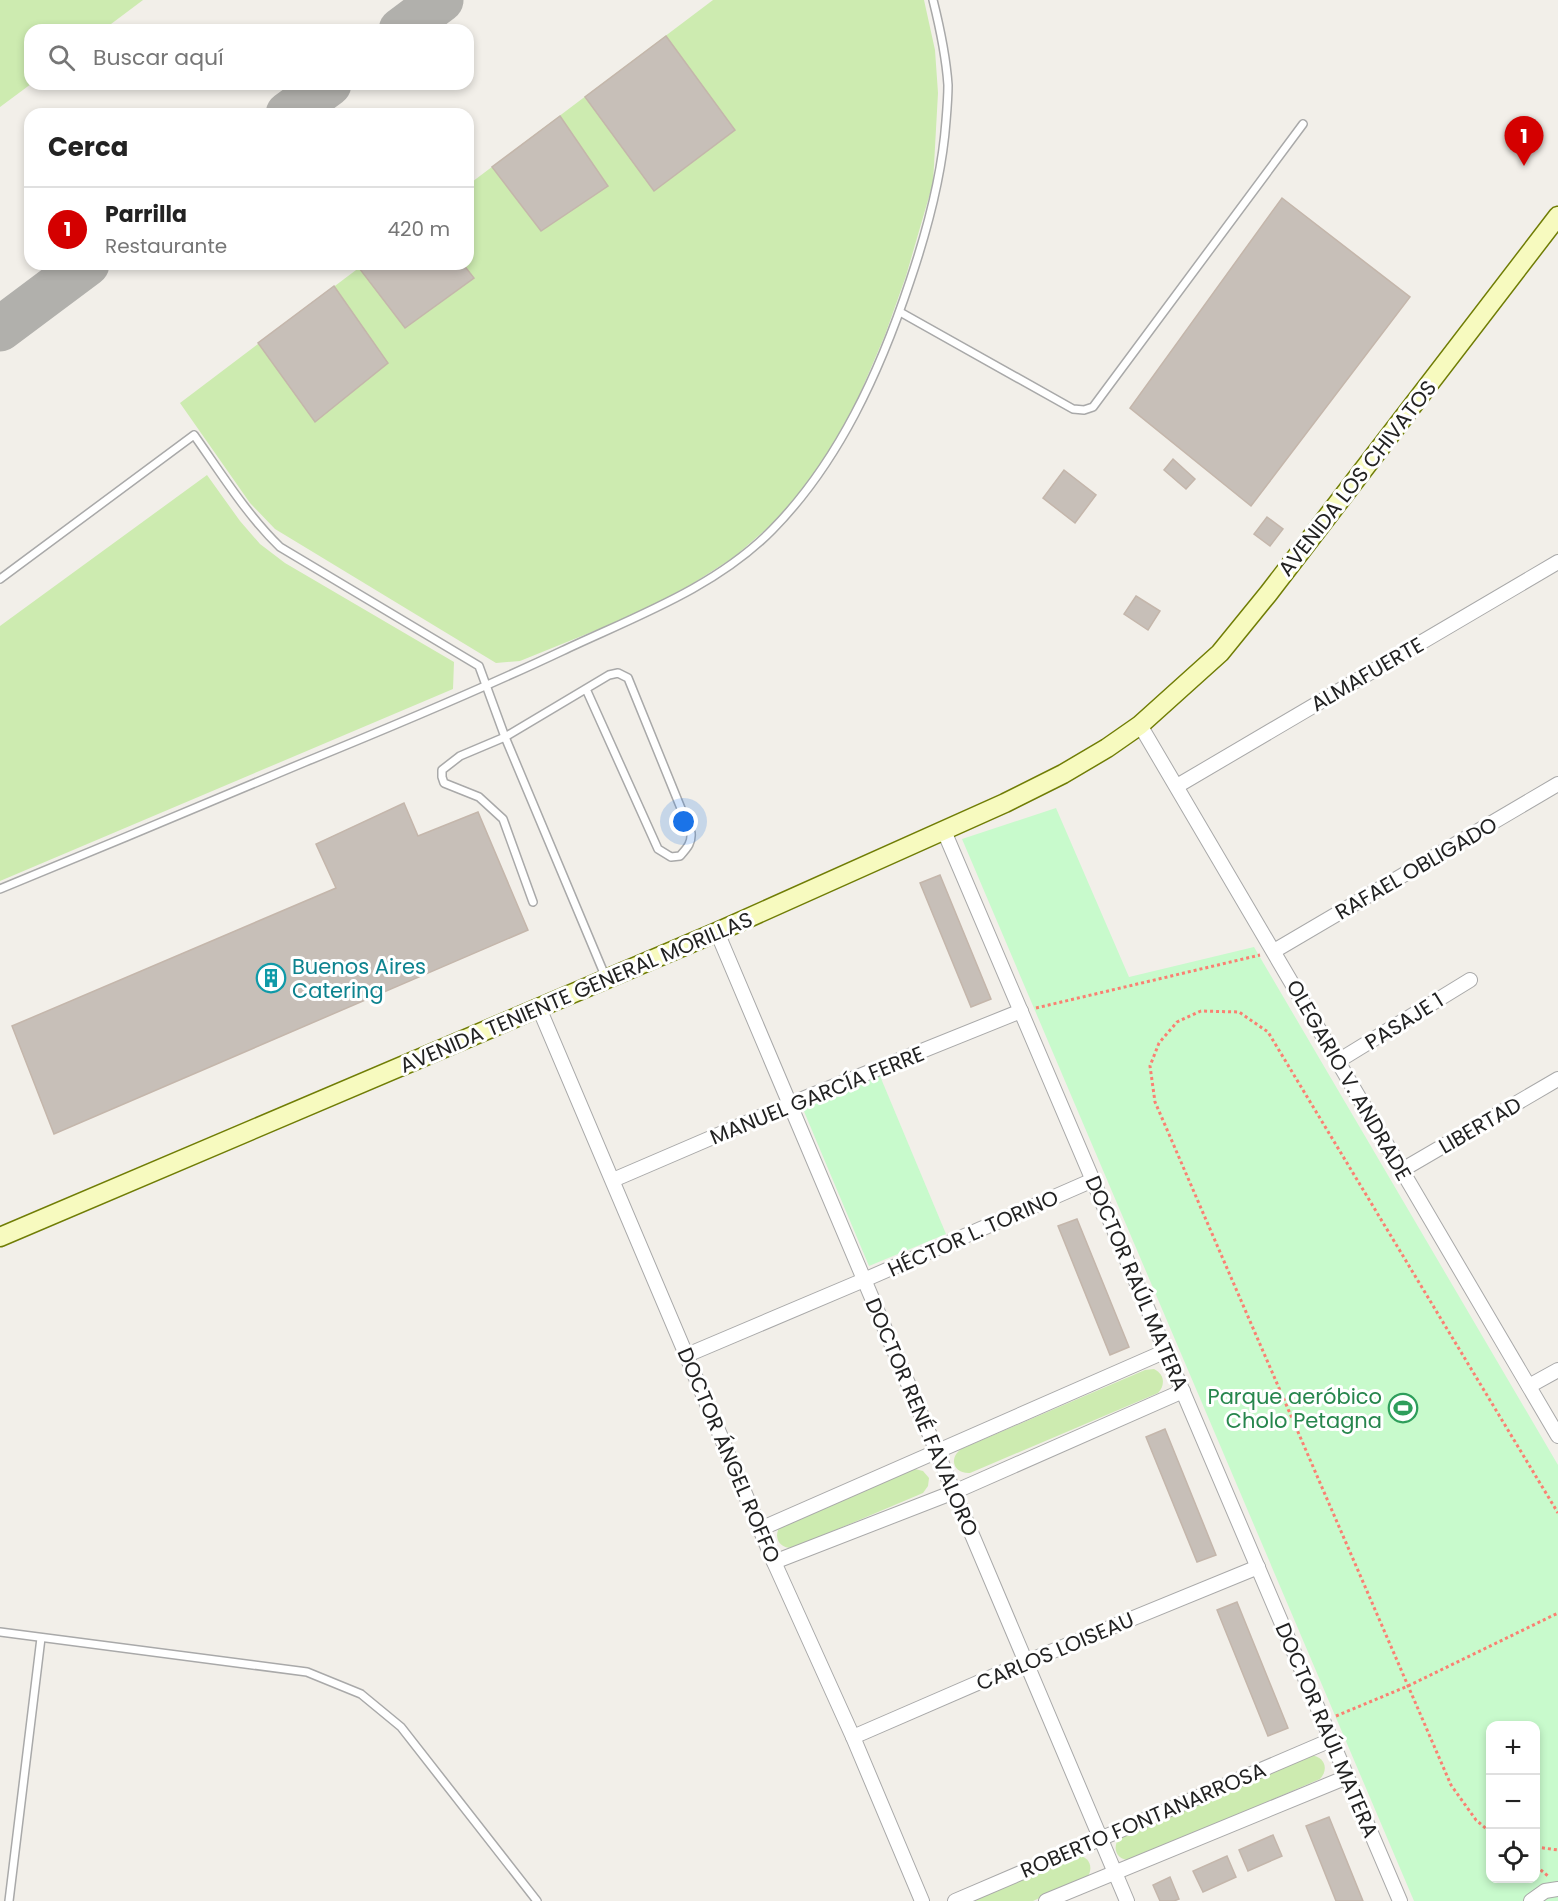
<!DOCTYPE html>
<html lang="es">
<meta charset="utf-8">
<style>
:root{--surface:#fff;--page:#f2f2f2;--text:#222;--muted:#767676;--line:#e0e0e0;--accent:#d40000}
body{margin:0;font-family:Poppins,sans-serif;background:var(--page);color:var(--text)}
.controls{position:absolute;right:18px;bottom:18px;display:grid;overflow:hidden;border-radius:12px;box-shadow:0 3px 9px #0003}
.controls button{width:54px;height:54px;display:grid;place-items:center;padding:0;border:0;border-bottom:2px solid var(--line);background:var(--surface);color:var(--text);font:30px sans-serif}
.you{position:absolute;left:684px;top:822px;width:21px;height:21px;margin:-15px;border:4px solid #fff;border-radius:50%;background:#1a73e8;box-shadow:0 0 0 9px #1a73e833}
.badge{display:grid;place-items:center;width:39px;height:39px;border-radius:50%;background:var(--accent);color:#fff;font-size:20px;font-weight:700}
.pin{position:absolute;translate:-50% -50px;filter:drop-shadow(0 2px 3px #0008)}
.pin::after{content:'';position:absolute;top:32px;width:21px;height:18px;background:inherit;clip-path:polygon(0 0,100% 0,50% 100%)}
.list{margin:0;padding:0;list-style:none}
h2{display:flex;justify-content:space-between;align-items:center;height:78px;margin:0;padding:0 24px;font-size:26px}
h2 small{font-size:20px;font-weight:400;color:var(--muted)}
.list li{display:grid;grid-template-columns:39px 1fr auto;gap:18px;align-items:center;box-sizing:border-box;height:84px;padding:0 24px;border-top:2px solid var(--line)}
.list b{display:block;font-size:22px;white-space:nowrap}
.list p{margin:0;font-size:20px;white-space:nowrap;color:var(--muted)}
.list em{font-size:20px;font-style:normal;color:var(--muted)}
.icon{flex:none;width:33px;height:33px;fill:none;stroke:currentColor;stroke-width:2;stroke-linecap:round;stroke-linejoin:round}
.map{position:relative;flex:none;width:1558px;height:1901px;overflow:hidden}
.search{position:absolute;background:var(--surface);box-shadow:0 3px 9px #0003;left:24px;top:24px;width:450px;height:66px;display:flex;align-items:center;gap:15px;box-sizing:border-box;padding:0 21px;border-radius:18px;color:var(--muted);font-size:22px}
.panel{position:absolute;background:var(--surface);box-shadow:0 3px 9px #0003;left:24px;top:108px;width:450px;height:162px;border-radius:18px}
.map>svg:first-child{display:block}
</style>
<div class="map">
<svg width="1558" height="1901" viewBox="0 0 1558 1901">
<rect width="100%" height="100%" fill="#f2efe9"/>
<g fill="#cdebb0">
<path d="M0 0H143L103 30H30L31 84 0 107Z"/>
<path d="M713 0H924L935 50 938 93 933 183 906 276 885 335 859 396 834 445 808 484 772 524 734 557 692 584 636 614 520 661 496 663 275 529 250 503 180 403 364 264H468V185Z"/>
<path d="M207 475 240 521 260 544 285 563 454 662 453 689 0 881V626Z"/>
<path d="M1154 1369C1164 1374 1166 1384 1158 1393L970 1473C954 1474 948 1459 961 1449L1145 1370Z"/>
<path d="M915 1469 923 1471 929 1478 928 1486 923 1493 793 1548C779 1549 773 1537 780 1526Z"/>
<path d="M1311 1755C1325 1757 1329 1769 1320 1779L1132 1860C1118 1861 1111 1850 1119 1838Z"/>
<path d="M1077 1855C1088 1856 1094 1866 1088 1876L1033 1901H965Z"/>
</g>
<g fill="#c8facc" fill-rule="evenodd">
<path d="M1056 808 1129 977 1254 947 1558 1465V1901H1414L962 839ZM1490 1726H1536V1878H1490Z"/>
<path d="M880 1076 946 1234 869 1266 803 1109Z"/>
</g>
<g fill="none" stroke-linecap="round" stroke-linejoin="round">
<g stroke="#b1b0ac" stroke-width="45">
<path d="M401 30 441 0"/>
<path d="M288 114 329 84"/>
<path d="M0 329 87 264"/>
</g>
</g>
<g fill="#c7bfb8" stroke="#c4b6ab" stroke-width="1.5">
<path d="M666 36 735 130 654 191 585 97Z"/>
<path d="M560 116 608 186 541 231 492 167Z"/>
<path d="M1282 198 1410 297 1251 506 1130 408Z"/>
<path d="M364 264H463L474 278 405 328 359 268Z"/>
<path d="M334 286 388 363 315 422 258 343Z"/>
<path d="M1173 459 1195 479 1186 489 1164 470Z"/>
<path d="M1064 470 1096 495 1075 523 1043 498Z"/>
<path d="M1267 517 1283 529 1270 546 1254 534Z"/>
<path d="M1136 596 1160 611 1148 630 1124 614Z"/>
<path d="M404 803 418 836 478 812 528 930 54 1134 12 1026 336 888 316 844Z"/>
<path d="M940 875 991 999 971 1007 920 883Z"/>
<path d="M1077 1219 1129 1347 1110 1355 1058 1226Z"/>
<path d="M1165 1429 1216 1555 1197 1562 1146 1437Z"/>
<path d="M1237 1602 1288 1728 1268 1736 1217 1610Z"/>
<path d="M1329 1817 1363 1901H1336L1306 1826Z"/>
<path d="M1273 1835 1282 1856 1248 1871 1239 1850Z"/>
<path d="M1227 1856 1236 1877 1203 1892 1193 1871Z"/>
<path d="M1170 1877 1179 1899 1174 1901H1160L1153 1885Z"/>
</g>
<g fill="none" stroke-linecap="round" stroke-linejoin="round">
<g stroke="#a9a9a9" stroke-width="10">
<g id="service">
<path d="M900 312 1073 409 1084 410 1093 407 1303 124"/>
<path d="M0 579 194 435C221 473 246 514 280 547L479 666 505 737 606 978"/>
<path d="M0 889C102 847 203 805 305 762 391 727 477 691 562 651 634 617 715 588 772 530 839 462 880 371 910 281 928 228 942 176 946 121 947 109 948 96 948 85 946 56 940 28 933 0"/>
<path d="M533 902 503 819 479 797 444 783 442 777V770L460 756 505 737 609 675 618 673 628 678 691 833C692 843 687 848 680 856L671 857 658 849 586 689"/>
<path d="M0 1632 307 1672 361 1694 401 1727 537 1901"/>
<path d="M9 1901 41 1638"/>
</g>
</g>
<g stroke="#a9a9a9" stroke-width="16">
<g id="minor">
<path d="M1140 725 1558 1436"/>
<path d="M1177 786 1558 562"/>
<path d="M944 831 1400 1901"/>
<path d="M717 932 1127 1901"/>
<path d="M1274 951 1558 784"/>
<path d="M539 1008 774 1562 853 1737 922 1901"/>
<path d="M1338 1061 1470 980"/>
<path d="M1402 1170 1558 1079"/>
<path d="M613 1180 790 1104 1021 1011"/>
<path d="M687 1355 864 1280 1093 1180"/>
<path d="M1529 1386 1558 1370"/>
<path d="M760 1529 1166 1351"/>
<path d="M774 1562 954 1492 1183 1391"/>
<path d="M853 1737 1026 1662 1258 1567"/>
<path d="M955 1901 1331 1740"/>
<path d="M1046 1901 1347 1777"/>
<path d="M1531 1901 1545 1891 1558 1889"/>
</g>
</g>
<g stroke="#707d05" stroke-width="21">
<path id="secondary" d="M0 1237 717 932 1005 803 1063 774 1107 748 1140 725 1220 653 1268 594 1558 216"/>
</g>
<g stroke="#fa8072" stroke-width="3" stroke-dasharray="3 3" stroke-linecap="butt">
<path d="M1036 1008 1260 955"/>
<path d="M1336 1716 1408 1686 1558 1613"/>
<path d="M1490 1832 1476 1820 1451 1785 1155 1102 1150 1066 1159 1043 1177 1022 1201 1011 1239 1012 1268 1032 1558 1513"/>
<path d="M1536 1847 1558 1850"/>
<path d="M1536 1866 1548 1876"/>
</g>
<use href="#service" stroke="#fff" stroke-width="7"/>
<use href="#minor" stroke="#fff" stroke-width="14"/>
<use href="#secondary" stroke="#f7fabf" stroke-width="18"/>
</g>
<defs>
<g id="building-ring" transform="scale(1.5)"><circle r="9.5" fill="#fff" stroke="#0f9aa8" stroke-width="1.5"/><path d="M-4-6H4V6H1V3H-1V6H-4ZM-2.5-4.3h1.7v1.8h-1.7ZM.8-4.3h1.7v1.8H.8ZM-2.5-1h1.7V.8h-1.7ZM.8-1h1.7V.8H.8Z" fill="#0f9aa8"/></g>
<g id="stadium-ring" transform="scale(1.5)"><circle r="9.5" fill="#fff" stroke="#2e9e5b" stroke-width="1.5"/><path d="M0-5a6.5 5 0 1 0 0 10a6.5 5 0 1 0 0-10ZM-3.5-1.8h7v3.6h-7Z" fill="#2e9e5b"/></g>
</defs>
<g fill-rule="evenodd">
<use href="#building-ring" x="271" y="978"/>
<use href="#stadium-ring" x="1403" y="1408"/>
</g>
<g text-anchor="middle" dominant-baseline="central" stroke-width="6" stroke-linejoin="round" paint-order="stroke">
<g font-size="21" fill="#222" stroke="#fff">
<text transform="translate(1357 478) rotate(-52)">AVENIDA LOS CHIVATOS</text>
<text transform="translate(1367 674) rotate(-30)">ALMAFUERTE</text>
<text transform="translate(1416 868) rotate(-30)">RAFAEL OBLIGADO</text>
<text transform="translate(576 992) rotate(-23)">AVENIDA TENIENTE GENERAL MORILLAS</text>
<text transform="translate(1404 1021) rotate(-32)">PASAJE 1</text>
<text transform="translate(1349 1080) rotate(60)">OLEGARIO V. ANDRADE</text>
<text transform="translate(817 1095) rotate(-22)">MANUEL GARCÍA FERRE</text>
<text transform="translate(1480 1125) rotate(-30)">LIBERTAD</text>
<text transform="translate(973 1233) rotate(-24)">HÉCTOR L. TORINO</text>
<text transform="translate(1137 1283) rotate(67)">DOCTOR RAÚL MATERA</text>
<text transform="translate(922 1417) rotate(67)">DOCTOR RENÉ FAVALORO</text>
<text transform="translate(729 1455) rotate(67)">DOCTOR ÁNGEL ROFFO</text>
<text transform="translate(1055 1651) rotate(-23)">CARLOS LOISEAU</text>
<text transform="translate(1327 1730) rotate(67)">DOCTOR RAÚL MATERA</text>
<text transform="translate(1143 1820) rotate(-23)">ROBERTO FONTANARROSA</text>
</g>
<g font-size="21" fill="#0d838f" stroke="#fff" text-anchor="start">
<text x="292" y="966">Buenos Aires<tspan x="292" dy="24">Catering</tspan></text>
</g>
<g font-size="21" fill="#27864d" stroke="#fff" text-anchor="end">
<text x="1382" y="1396">Parque aeróbico<tspan x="1382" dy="24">Cholo Petagna</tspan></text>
</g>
</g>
</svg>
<div class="controls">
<button>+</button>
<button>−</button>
<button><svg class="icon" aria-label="locate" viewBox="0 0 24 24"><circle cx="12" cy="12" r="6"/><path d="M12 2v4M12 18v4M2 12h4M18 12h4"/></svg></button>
</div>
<div class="you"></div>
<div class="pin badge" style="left:1524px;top:166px">1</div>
<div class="search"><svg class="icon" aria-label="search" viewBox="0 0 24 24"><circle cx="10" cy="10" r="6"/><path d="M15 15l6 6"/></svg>Buscar aquí</div>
<section class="panel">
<h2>Cerca<small></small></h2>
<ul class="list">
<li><span class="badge">1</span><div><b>Parrilla</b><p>Restaurante</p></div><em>420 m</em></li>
</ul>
</section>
</div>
